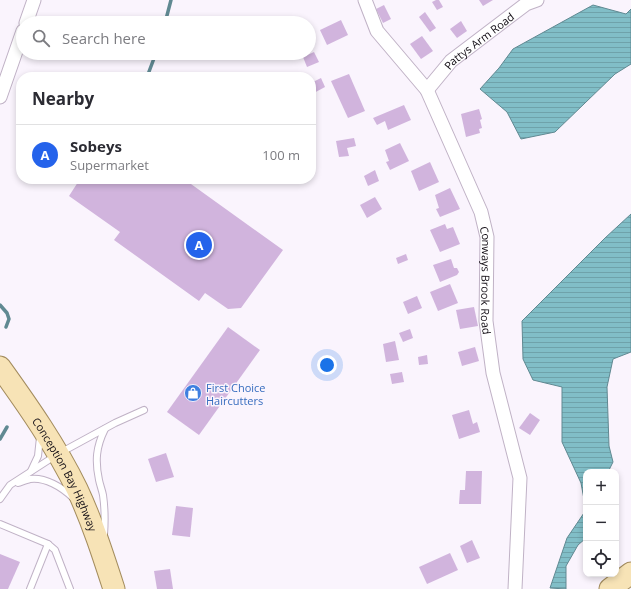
<!DOCTYPE html>
<meta charset="utf-8">
<style>
:root{--surface:#fff;--page:#f7f7f7;--text:#2b2b33;--muted:#7c7c81;--line:#e1e1e2;--accent:#2563eb}
body{margin:0;font-family:"Open Sans",sans-serif;background:var(--page);color:var(--text)}
.controls{position:absolute;right:12px;bottom:12px;display:grid;overflow:hidden;border-radius:8px;box-shadow:0 2px 6px #0003}
.controls button{width:36px;height:36px;display:grid;place-items:center;padding:0;border:0;border-bottom:1px solid var(--line);background:var(--surface);color:var(--text);font:20px sans-serif}
.you{position:absolute;left:327px;top:365px;width:14px;height:14px;margin:-10px;border:3px solid #fff;border-radius:50%;background:#1a73e8;box-shadow:0 0 0 6px #1a73e833}
.badge{display:grid;place-items:center;width:26px;height:26px;border-radius:50%;background:var(--accent);color:#fff;font-size:13px;font-weight:700}
.pin{position:absolute;translate:-50% -50%;border:2px solid #fff;box-shadow:0 1px 4px #0006}
.list{margin:0;padding:0;list-style:none}
h2{display:flex;justify-content:space-between;align-items:center;height:52px;margin:0;padding:0 16px;font-size:17px}
h2 small{font-size:13px;font-weight:400;color:var(--muted)}
.list li{display:grid;grid-template-columns:26px 1fr auto;gap:12px;align-items:center;box-sizing:border-box;height:60px;padding:0 16px;border-top:1px solid var(--line)}
.list b{display:block;font-size:15px;white-space:nowrap}
.list p{margin:0;font-size:13px;white-space:nowrap;color:var(--muted)}
.list em{font-size:13px;font-style:normal;color:var(--muted)}
.icon{flex:none;width:22px;height:22px;fill:none;stroke:currentColor;stroke-width:2;stroke-linecap:round;stroke-linejoin:round}
.map{position:relative;flex:none;width:631px;height:589px;overflow:hidden}
.search{position:absolute;background:var(--surface);box-shadow:0 2px 6px #0003;left:16px;top:16px;width:300px;height:44px;display:flex;align-items:center;gap:10px;box-sizing:border-box;padding:0 14px;border-radius:22px;color:var(--muted);font-size:15px}
.panel{position:absolute;background:var(--surface);box-shadow:0 2px 6px #0003;left:16px;top:72px;width:300px;height:112px;border-radius:16px}
.map>svg:first-child{display:block}
</style>
<div class="map">
<svg width="631" height="589" viewBox="0 0 631 589">
<defs>
<pattern id="water-rules" width="6" height="5" patternUnits="userSpaceOnUse"><rect width="6" height="5" fill="#81bec7"/><path d="M0 2.5h6" fill="none" stroke="#6fa2aa"/></pattern>
</defs>
<rect width="100%" height="100%" fill="#faf4fd"/>
<g fill="url(#water-rules)" stroke="#608992">
<path d="M593 5 626 14 631 9V64L615 74 555 132 521 139 507 112 480 89 499 68 513 49Z"/>
<path d="M631 214V352L613 359 607 387 609 446 613 462 608 472H586V538L578 545 566 566V589L550 588 567 538 586 510 581 483 562 442V387L533 380 523 359 522 321 605 238Z"/>
</g>
<g fill="none" stroke-linecap="round" stroke-linejoin="round">
<g stroke="#608992" stroke-width="3.5">
<path d="M165 23 171 0"/>
<path d="M147 77 156 53"/>
<path d="M0 305 7 313 9 319 6 327"/>
<path d="M0 439 7 427"/>
</g>
</g>
<g fill="#d1b4dd">
<path d="M436 0H439L443 7 437 10 432 2Z"/>
<path d="M479 0H493L483 6Z"/>
<path d="M384 5 391 19 383 23 376 9Z"/>
<path d="M425 12 436 28 430 32 419 17Z"/>
<path d="M341 20 348 35 327 45 320 30Z"/>
<path d="M461 21 467 31 457 38 450 29Z"/>
<path d="M422 36 433 51 421 59 410 44Z"/>
<path d="M314 52 319 62 307 67 303 57Z"/>
<path d="M349 74 365 111 348 118 331 81Z"/>
<path d="M321 78 325 87 312 94 311 83Z"/>
<path d="M404 105 411 120 388 130 385 121 377 125 373 118Z"/>
<path d="M479 109 482 119 480 120 482 128 479 129 480 133 466 137 461 114Z"/>
<path d="M354 138 356 146 347 148 349 156 339 157 336 141Z"/>
<path d="M400 143 409 161 390 170 386 162 389 161 385 150Z"/>
<path d="M430 162 439 182 419 191 411 171Z"/>
<path d="M375 170 379 181 368 186 364 176Z"/>
<path d="M80 179H184L283 250 241 308 228 309 205 293 199 301 114 240 120 232 69 196Z"/>
<path d="M450 188 460 209 440 217 436 209 439 208 435 195Z"/>
<path d="M375 197 382 209 367 218 360 205Z"/>
<path d="M445 224 447 229 453 227 460 244 440 252 430 230Z"/>
<path d="M406 254 408 260 398 264 396 258Z"/>
<path d="M451 259 454 268H457L459 272 457 275 440 282 433 265Z"/>
<path d="M450 284 458 303 438 311 430 292Z"/>
<path d="M417 296 422 308 408 314 403 302Z"/>
<path d="M474 307 478 326 460 329 456 310Z"/>
<path d="M228 327 260 350 199 435 167 412Z"/>
<path d="M410 329 413 338 403 342 399 333Z"/>
<path d="M395 341 399 360 386 362 383 344Z"/>
<path d="M475 347 479 361 462 366 458 352Z"/>
<path d="M427 355 428 364 419 365 418 357Z"/>
<path d="M402 372 404 382 392 384 390 374Z"/>
<path d="M469 410 473 424 477 422 480 432 459 439 452 415Z"/>
<path d="M530 413 540 420 530 435 519 428Z"/>
<path d="M166 453 174 477 156 482 148 459Z"/>
<path d="M466 471H482L481 504H459L460 490H465Z"/>
<path d="M176 506 193 508 190 537 172 535Z"/>
<path d="M472 540 480 558 467 563 460 546Z"/>
<path d="M450 553 458 570 427 584 419 567Z"/>
<path d="M0 554 20 562 8 589H0Z"/>
<path d="M170 569 173 589H157L154 571Z"/>
</g>
<g fill="none" stroke-linecap="round" stroke-linejoin="round">
<g stroke="#c0b2c6" stroke-width="8">
<g id="lane">
<path d="M31 471 38 456 40 437"/>
<path d="M18 483C21 482 26 480 30 479 45 477 62 487 73 498"/>
<path d="M0 499 10 485 58 454 115 423 144 410"/>
<path d="M0 524 48 544 55 550 70 589"/>
<path d="M104 535C105 522 105 509 103 495 102 490 100 485 99 480 95 461 96 447 105 429"/>
<path d="M30 589 48 544"/>
</g>
</g>
<g stroke="#c0b2c6" stroke-width="15">
<g id="street">
<path id="s1" d="M365 0 377 31 427 90 481 212 487 237 486 321 493 373 520 478 515 589"/>
<path d="M26 23 34 0"/>
<path id="s2" d="M427 90 451 61 526 4 537 0"/>
<path d="M0 97 23 31"/>
</g>
</g>
<g stroke="#a38c5e" stroke-width="23">
<g id="primary">
<path id="s3" d="M0 367C28 406 56 446 77 489 92 521 103 555 114 589"/>
<path d="M610 589 631 573"/>
</g>
</g>
<use href="#lane" stroke="#fff" stroke-width="6"/>
<use href="#street" stroke="#fff" stroke-width="13"/>
<use href="#primary" stroke="#f7e3b6" stroke-width="21"/>
</g>
<defs>
<g id="shop-disc" transform="scale(0.9)"><circle r="9.5" fill="#3f7fe0" stroke="#faf4fd"/><path d="M-5-2.5h2.3a2.7 3.5 0 0 1 5.4 0H5L5.5 6h-11ZM-1.5-2.5h3a1.5 2.3 0 0 0-3 0Z" fill="#fff"/></g>
</defs>
<g fill-rule="evenodd">
<use href="#shop-disc" x="193" y="393"/>
</g>
<g text-anchor="middle" dominant-baseline="central" stroke-width="3" stroke-linejoin="round" paint-order="stroke">
<g font-size="11" fill="#130e15" stroke="#faf4fd">
<text stroke="none"><textPath href="#s2" startOffset="72">Pattys Arm Road</textPath></text>
<text stroke="none"><textPath href="#s1" startOffset="313">Conways Brook Road</textPath></text>
<text stroke="none"><textPath href="#s3" startOffset="126">Conception Bay Highway</textPath></text>
</g>
<g font-size="11" fill="#366cbe" stroke="#faf4fd" text-anchor="start">
<text x="206" y="387">First Choice<tspan x="206" dy="13">Haircutters</tspan></text>
</g>
</g>
</svg>
<div class="controls">
<button>+</button>
<button>−</button>
<button><svg class="icon" aria-label="locate" viewBox="0 0 24 24"><circle cx="12" cy="12" r="6"/><path d="M12 2v4M12 18v4M2 12h4M18 12h4"/></svg></button>
</div>
<div class="you"></div>
<div class="pin badge" style="left:199px;top:245px">A</div>
<div class="search"><svg class="icon" aria-label="search" viewBox="0 0 24 24"><circle cx="10" cy="10" r="6"/><path d="M15 15l6 6"/></svg>Search here</div>
<section class="panel">
<h2>Nearby<small></small></h2>
<ul class="list">
<li><span class="badge">A</span><div><b>Sobeys</b><p>Supermarket</p></div><em>100 m</em></li>
</ul>
</section>
</div>
